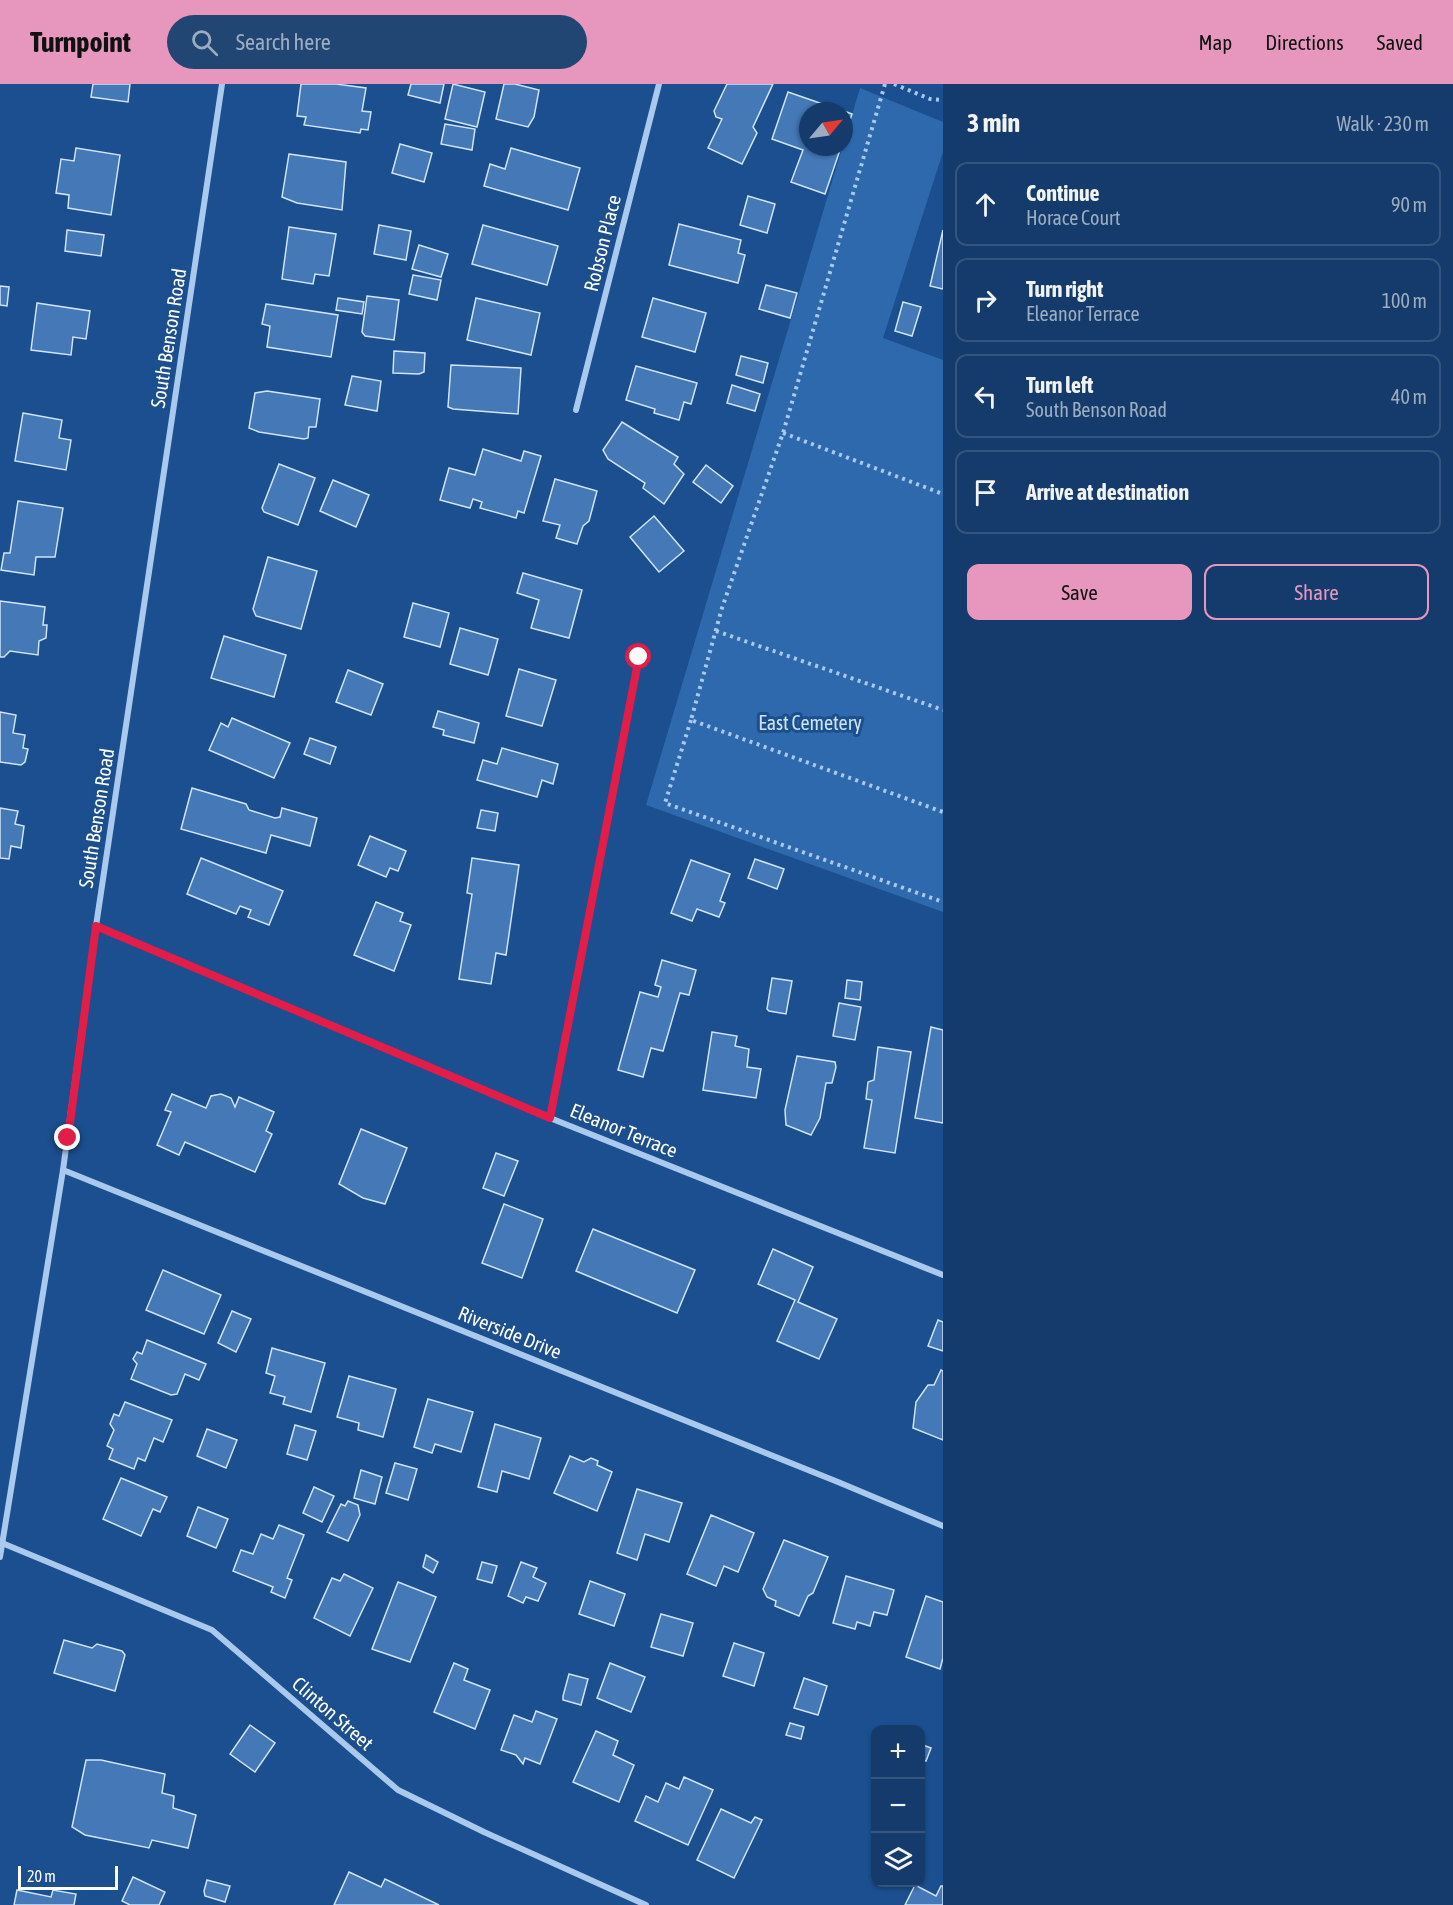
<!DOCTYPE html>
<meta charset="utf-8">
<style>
:root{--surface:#143b6b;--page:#214673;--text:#f1f3f6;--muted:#9dadc1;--line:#33557e;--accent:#e797bd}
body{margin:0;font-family:"Asap Condensed",sans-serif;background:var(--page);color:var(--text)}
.controls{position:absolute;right:18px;bottom:18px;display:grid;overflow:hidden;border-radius:12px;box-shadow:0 2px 4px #0004}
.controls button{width:54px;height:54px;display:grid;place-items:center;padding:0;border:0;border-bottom:2px solid var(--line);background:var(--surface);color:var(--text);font:30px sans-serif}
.compass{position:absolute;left:799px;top:18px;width:54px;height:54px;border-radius:50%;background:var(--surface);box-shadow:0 2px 4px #0004;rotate:61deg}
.scale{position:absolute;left:18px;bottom:15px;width:100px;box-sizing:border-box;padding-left:6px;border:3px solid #fff;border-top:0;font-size:16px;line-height:21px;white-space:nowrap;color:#fff;-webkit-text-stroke:4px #1b4f8f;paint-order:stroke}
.stop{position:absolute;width:18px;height:18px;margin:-14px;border:4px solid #e11d48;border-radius:50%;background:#fff}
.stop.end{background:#e11d48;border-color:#fff;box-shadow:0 2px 6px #0008}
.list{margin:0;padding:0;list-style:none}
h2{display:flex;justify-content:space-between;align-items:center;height:78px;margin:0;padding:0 24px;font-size:26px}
h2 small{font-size:20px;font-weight:400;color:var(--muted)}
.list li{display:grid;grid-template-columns:39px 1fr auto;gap:18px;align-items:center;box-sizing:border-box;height:84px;margin:0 12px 12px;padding:0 12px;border:2px solid var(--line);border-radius:12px}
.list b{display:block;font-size:22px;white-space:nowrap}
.list p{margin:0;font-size:20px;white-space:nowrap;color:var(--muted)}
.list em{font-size:20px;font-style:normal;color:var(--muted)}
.actions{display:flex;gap:12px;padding:18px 24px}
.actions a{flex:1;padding:14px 0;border:2px solid var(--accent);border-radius:12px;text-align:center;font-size:21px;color:var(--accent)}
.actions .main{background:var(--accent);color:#111}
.icon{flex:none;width:33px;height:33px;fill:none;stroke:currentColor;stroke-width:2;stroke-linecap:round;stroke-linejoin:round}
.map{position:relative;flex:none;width:943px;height:1821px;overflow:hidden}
header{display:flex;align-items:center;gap:36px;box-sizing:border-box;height:84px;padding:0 30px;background:var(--accent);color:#111}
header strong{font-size:28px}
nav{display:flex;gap:33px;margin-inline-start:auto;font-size:21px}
.search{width:420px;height:54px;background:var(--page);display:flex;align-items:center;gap:15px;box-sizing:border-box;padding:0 21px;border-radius:33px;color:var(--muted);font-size:22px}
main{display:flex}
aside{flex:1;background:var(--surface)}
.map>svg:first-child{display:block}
</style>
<header>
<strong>Turnpoint</strong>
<div class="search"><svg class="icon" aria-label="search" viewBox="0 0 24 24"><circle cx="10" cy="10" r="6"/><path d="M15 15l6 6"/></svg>Search here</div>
<nav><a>Map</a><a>Directions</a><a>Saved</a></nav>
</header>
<main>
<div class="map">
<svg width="943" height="1821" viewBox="0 0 943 1821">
<rect width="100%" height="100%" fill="#1b4f8f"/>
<path fill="#2e69ad" d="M860 4 943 38V68L883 254 943 276V828L646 721Z"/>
<g fill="#4478b7" stroke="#cfe3fa" stroke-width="1.5">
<path d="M93 0H130L128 18 91 13Z"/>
<path d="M301 0H336L366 4 362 27 371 28 368 46 361 45 360 49 304 41 306 33 297 32Z"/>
<path d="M411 0H444L440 19 408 11Z"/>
<path d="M453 0 485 8 477 43 445 35Z"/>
<path d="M504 0H515L539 6 534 33 528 43 496 35Z"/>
<path d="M727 0H773L753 43 757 49 742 80 708 64 722 35 716 33 714 27Z"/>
<path d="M788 8 843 27H808V63H841L825 110 791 98 803 66 772 55Z"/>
<path d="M844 27 852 30 844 54Z"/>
<path d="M445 40 475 45 472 66 441 60Z"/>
<path d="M400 60 432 69 424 98 392 89Z"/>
<path d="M76 64 120 71 111 131 68 124 69 111 56 109 61 75 74 77Z"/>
<path d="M511 64 580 84 568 126 484 102 490 80 505 85Z"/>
<path d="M289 70 346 78 342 126 297 119 282 113Z"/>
<path d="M748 112 775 120 767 149 740 141Z"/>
<path d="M679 140 741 156 738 169 745 171 738 199 669 181Z"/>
<path d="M379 141 411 147 406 176 374 170Z"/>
<path d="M483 141 558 162 547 201 472 180Z"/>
<path d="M289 143 336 150 329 192 315 190 313 200 282 195Z"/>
<path d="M67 146 104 151 101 172 65 167Z"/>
<path d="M943 146V205L930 202Z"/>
<path d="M419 161 448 170 441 193 412 185Z"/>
<path d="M413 191 441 196 437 216 409 210Z"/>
<path d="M766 201 797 209 790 234 759 225Z"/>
<path d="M0 202 9 203 7 222 0 221Z"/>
<path d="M367 212 399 216 394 256 365 252 362 248Z"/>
<path d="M338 214 364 218 362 230 336 226Z"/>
<path d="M476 214 540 229 531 271 467 256Z"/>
<path d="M653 214 706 229 695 268 642 253Z"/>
<path d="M903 218 921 223 912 252 895 247Z"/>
<path d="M37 219 90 227 86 255 73 253 71 271 31 266Z"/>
<path d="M266 220 338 231 331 273 267 263 270 242 262 240Z"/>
<path d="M394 267 425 269 424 288 419 290 393 289Z"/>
<path d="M741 272 768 279 763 299 736 291Z"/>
<path d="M451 281 521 284 518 330 453 325 448 323Z"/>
<path d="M636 282 697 299 691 320 684 318 679 336 654 329 655 325 626 316Z"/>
<path d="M352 292 381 297 377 327 345 321Z"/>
<path d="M732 301 760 310 755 327 727 319Z"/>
<path d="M267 307 320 315 316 343H309L308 354 304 355 259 348 249 344 255 309Z"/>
<path d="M23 329 62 336 59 354 71 356 66 386 15 377Z"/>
<path d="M622 338 678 373 674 380 684 390 664 420 643 404 645 399 608 375 603 366Z"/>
<path d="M483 365 521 377 524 367 541 372 524 429 518 427 516 434 480 424 482 418 473 415 470 424 440 416 449 384 475 391Z"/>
<path d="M279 380 315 394 298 441 264 428 262 424Z"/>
<path d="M706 381 733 402 721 419 693 398Z"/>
<path d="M555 395 597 407 589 437 583 442 577 460 556 454 560 441 543 437Z"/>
<path d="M333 396 369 411 356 443 320 427Z"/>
<path d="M18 417 63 424 55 473H36L34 491 1 486 4 469H10Z"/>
<path d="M654 432 684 467 659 488 630 453Z"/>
<path d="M268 473 317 487 301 545 256 532 253 525Z"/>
<path d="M523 489 582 506 569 554 531 544 539 516 517 509Z"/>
<path d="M0 517 45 523 43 541H47L46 554 39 557 38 571 10 567 4 573H0Z"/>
<path d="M413 519 449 529 440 563 404 553Z"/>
<path d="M460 544 498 555 488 591 450 580Z"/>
<path d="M224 552 286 571 274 613 211 594Z"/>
<path d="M519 585 556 596 542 642 506 632Z"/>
<path d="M348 586 383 600 371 631 336 618Z"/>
<path d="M438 627 479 639 474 659 443 651 444 646 433 643Z"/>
<path d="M0 628 16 631 13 649 25 651 23 664 28 665 25 678 21 681 0 678Z"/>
<path d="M232 634 290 659 274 694 209 666 221 639 228 643Z"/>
<path d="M310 654 336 663 330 680 304 670Z"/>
<path d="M502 664 558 680 553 700 542 696 537 713 477 696 483 676 497 680Z"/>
<path d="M192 704 246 720 249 726 275 734 280 733 282 724 317 734 310 762 271 751 266 769 181 745Z"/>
<path d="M0 724 18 727 15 740 24 742 21 764 11 762 9 775 0 774Z"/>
<path d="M481 726 498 729 495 747 477 744Z"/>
<path d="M370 752 406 767 398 787 390 784 386 793 358 781Z"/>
<path d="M201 774 283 807 269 841 248 833 251 826 240 822 236 830 187 810Z"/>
<path d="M472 774 519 781 506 871 496 869 491 900 459 895 472 810 467 809Z"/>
<path d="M755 775 784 785 777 805 748 794Z"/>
<path d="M691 776 730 790 720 817 725 819 719 833 697 825 692 837 671 829Z"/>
<path d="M376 818 403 829 400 837 411 841 394 887 354 871Z"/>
<path d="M662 876 696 886 689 911 680 909 663 967 651 964 643 993 618 986 640 908 658 913 661 903 655 901Z"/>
<path d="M772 894 792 897 786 930 769 927 767 925Z"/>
<path d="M847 896 862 898 860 916 845 914Z"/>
<path d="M839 919 861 923 855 956 833 952Z"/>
<path d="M931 943 943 946V1039L915 1034Z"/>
<path d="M712 948 737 952 735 962 749 965 747 983 761 985 756 1014 703 1006Z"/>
<path d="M878 963 911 968 895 1069 864 1064 872 1016 866 1015 868 998 874 996Z"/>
<path d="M797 972 835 978 836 983 832 999H826L820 1034 811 1051 786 1041 785 1026Z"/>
<path d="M172 1010 206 1024 211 1012 221 1010 231 1014 235 1023 239 1013 274 1028 266 1047 272 1050 255 1088 185 1058 179 1071 157 1061 171 1028 165 1026Z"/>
<path d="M361 1045 407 1064 385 1120 363 1114 339 1100Z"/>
<path d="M496 1069 518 1077 504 1112 483 1104Z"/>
<path d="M504 1120 543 1135 522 1194 482 1179Z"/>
<path d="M593 1145 695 1186 677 1229 576 1187Z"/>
<path d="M773 1165 813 1183 798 1218 837 1235 819 1275 777 1257 795 1216 758 1200Z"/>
<path d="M163 1186 221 1211 204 1250 146 1226Z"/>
<path d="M232 1227 251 1235 236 1268 218 1259Z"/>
<path d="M938 1236 943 1238V1267L928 1262Z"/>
<path d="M147 1256 206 1280 199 1296 185 1290 177 1310 171 1311 131 1295 137 1280 133 1275 137 1268 142 1270Z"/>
<path d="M272 1264 325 1279 311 1328 283 1320 285 1313 270 1309 275 1292 266 1289Z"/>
<path d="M941 1286 943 1287V1356L913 1344 916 1318 928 1301H934Z"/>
<path d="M349 1292 396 1305 383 1353 358 1346 359 1339 337 1333Z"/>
<path d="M428 1315 473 1328 461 1368 435 1360 432 1369 414 1363Z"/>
<path d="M125 1318 172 1336 163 1358 154 1354 145 1377 138 1374 134 1385 109 1375 113 1365 107 1362 114 1346 110 1340 114 1330 119 1332Z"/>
<path d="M495 1340 541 1354 529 1395 502 1387 497 1408 478 1403Z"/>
<path d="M295 1341 316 1347 307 1376 287 1370Z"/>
<path d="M207 1345 237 1356 226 1384 197 1372Z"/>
<path d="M570 1372 584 1378 591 1374 598 1377 597 1381 612 1388 597 1427 554 1409Z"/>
<path d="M395 1379 417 1385 408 1416 386 1409Z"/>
<path d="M361 1386 382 1393 375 1420 354 1414Z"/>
<path d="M121 1394 167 1413 160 1428 153 1425 141 1452 103 1435Z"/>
<path d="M314 1403 334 1412 322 1438 303 1429Z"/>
<path d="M637 1405 682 1419 669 1458 645 1450 637 1476 617 1469Z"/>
<path d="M348 1417 358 1421 360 1431 348 1457 327 1448 341 1420 345 1422Z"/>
<path d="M198 1423 228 1435 216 1464 187 1452Z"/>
<path d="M711 1431 754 1449 738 1488 724 1482 716 1502 687 1490Z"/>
<path d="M279 1441 304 1451 287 1494 292 1496 285 1514 271 1508 273 1503 233 1487 241 1466 253 1470 261 1450 273 1455Z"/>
<path d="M784 1456 828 1473 813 1509 808 1512 799 1532 775 1522 776 1517 767 1513 763 1505Z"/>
<path d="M426 1471 438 1478 433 1489 423 1483Z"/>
<path d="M482 1478 497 1482 492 1499 477 1495Z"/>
<path d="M521 1478 537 1484 533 1493 546 1499 538 1517 526 1513 523 1519 508 1512Z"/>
<path d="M344 1490 373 1504 350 1552 314 1534 332 1494 340 1497Z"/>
<path d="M846 1492 894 1506 887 1531 874 1528 870 1542 857 1538 855 1545 833 1539Z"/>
<path d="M590 1497 625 1510 614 1542 579 1530Z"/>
<path d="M398 1498 436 1513 410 1578 372 1565Z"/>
<path d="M926 1512 943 1518V1574L940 1585 906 1573Z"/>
<path d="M661 1530 693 1539 683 1572 651 1563Z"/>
<path d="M64 1556 92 1564 97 1560 122 1567 125 1571 115 1607 54 1589Z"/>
<path d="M734 1559 764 1569 754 1602 723 1592Z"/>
<path d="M454 1579 468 1585 464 1596 490 1606 475 1645 434 1628Z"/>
<path d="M610 1579 645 1593 631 1628 597 1614Z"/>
<path d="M569 1590 588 1595 581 1621 563 1616V1612Z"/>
<path d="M804 1594 827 1602 818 1631 794 1624Z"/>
<path d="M536 1627 557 1635 540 1680 525 1674 523 1680 516 1671 501 1666 514 1631 532 1638Z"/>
<path d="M790 1639 804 1643 801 1655 786 1651Z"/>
<path d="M250 1641 275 1659 255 1688 230 1670Z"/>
<path d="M596 1647 618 1657 613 1671 634 1681 619 1718 573 1698Z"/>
<path d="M920 1660 931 1664 926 1677 920 1675Z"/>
<path d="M86 1676H101L165 1690 162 1709 174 1712 173 1724 196 1731 188 1764 152 1756 149 1764 85 1751 72 1743Z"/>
<path d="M684 1693 713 1706 688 1761 635 1737 646 1712 658 1718 666 1699 679 1705Z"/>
<path d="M721 1725 751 1739 755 1733 762 1736 734 1794 697 1776Z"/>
<path d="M349 1788 381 1803 385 1795 439 1821H334Z"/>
<path d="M133 1793 165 1808 159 1821H130L122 1817Z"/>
<path d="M207 1796 230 1802 225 1818 205 1812 204 1807Z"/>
<path d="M915 1801 936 1812 941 1802H943V1821H905Z"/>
<path d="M17 1806 51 1813 53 1806 76 1810 74 1821H14Z"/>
</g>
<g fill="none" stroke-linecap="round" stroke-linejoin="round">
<g stroke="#a9c9ee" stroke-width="4" stroke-dasharray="3 4.5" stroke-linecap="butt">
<path d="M885 0 783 349 722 524 691 636 943 728"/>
<path d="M894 0 930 15 943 16"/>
<path d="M783 349 943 410"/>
<path d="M716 547 943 626"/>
<path d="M691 636 665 719 943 818"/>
</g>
<g stroke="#a9c9ee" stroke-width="6">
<path d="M576 326 659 0"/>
<path d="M96 842 550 1034 943 1191"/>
<path d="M550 1034 639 573"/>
<path d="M63 1086 838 1398 943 1442"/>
<path d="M2 1459 212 1546 398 1706 484 1748 646 1821"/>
<path d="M0 1473 63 1086 96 842 222 0"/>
</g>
</g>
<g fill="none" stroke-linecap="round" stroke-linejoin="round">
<path stroke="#e11d48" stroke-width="8" d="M68 1054 96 842 550 1034 639 573"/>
</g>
<g text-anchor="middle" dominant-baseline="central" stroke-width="6" stroke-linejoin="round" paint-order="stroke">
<g font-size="20" fill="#fff" stroke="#1b4f8f">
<text transform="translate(602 159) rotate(-76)">Robson Place</text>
<text transform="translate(168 254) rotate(-81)">South Benson Road</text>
<text transform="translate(96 734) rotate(-81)">South Benson Road</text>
<text transform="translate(624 1046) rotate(22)">Eleanor Terrace</text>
<text transform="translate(510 1248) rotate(22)">Riverside Drive</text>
<text transform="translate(333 1629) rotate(41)">Clinton Street</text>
</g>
<g font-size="20" fill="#cfe3fa" stroke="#1b4f8f">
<text x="810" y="638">East Cemetery</text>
</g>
</g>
</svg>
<div class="controls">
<button>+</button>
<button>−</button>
<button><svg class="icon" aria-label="layers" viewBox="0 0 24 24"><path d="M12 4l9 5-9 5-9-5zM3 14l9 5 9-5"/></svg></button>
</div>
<svg class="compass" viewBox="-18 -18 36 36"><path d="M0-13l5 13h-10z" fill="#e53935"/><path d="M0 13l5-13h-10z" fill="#9dadc1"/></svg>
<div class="scale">20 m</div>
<div class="stop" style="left:639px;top:573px"></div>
<div class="stop end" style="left:68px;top:1054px"></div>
</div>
<aside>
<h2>3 min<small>Walk · 230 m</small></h2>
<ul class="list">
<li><svg class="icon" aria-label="ahead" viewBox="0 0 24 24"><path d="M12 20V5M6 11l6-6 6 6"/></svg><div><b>Continue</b><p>Horace Court</p></div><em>90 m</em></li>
<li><svg class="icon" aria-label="right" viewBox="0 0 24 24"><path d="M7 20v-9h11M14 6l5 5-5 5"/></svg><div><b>Turn right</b><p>Eleanor Terrace</p></div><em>100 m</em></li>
<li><svg class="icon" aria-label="left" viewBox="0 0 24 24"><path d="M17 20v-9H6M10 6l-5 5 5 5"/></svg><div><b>Turn left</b><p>South Benson Road</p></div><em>40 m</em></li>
<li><svg class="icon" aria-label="arrive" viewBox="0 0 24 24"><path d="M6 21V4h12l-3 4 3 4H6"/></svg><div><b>Arrive at destination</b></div></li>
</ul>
<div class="actions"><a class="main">Save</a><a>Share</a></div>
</aside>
</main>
